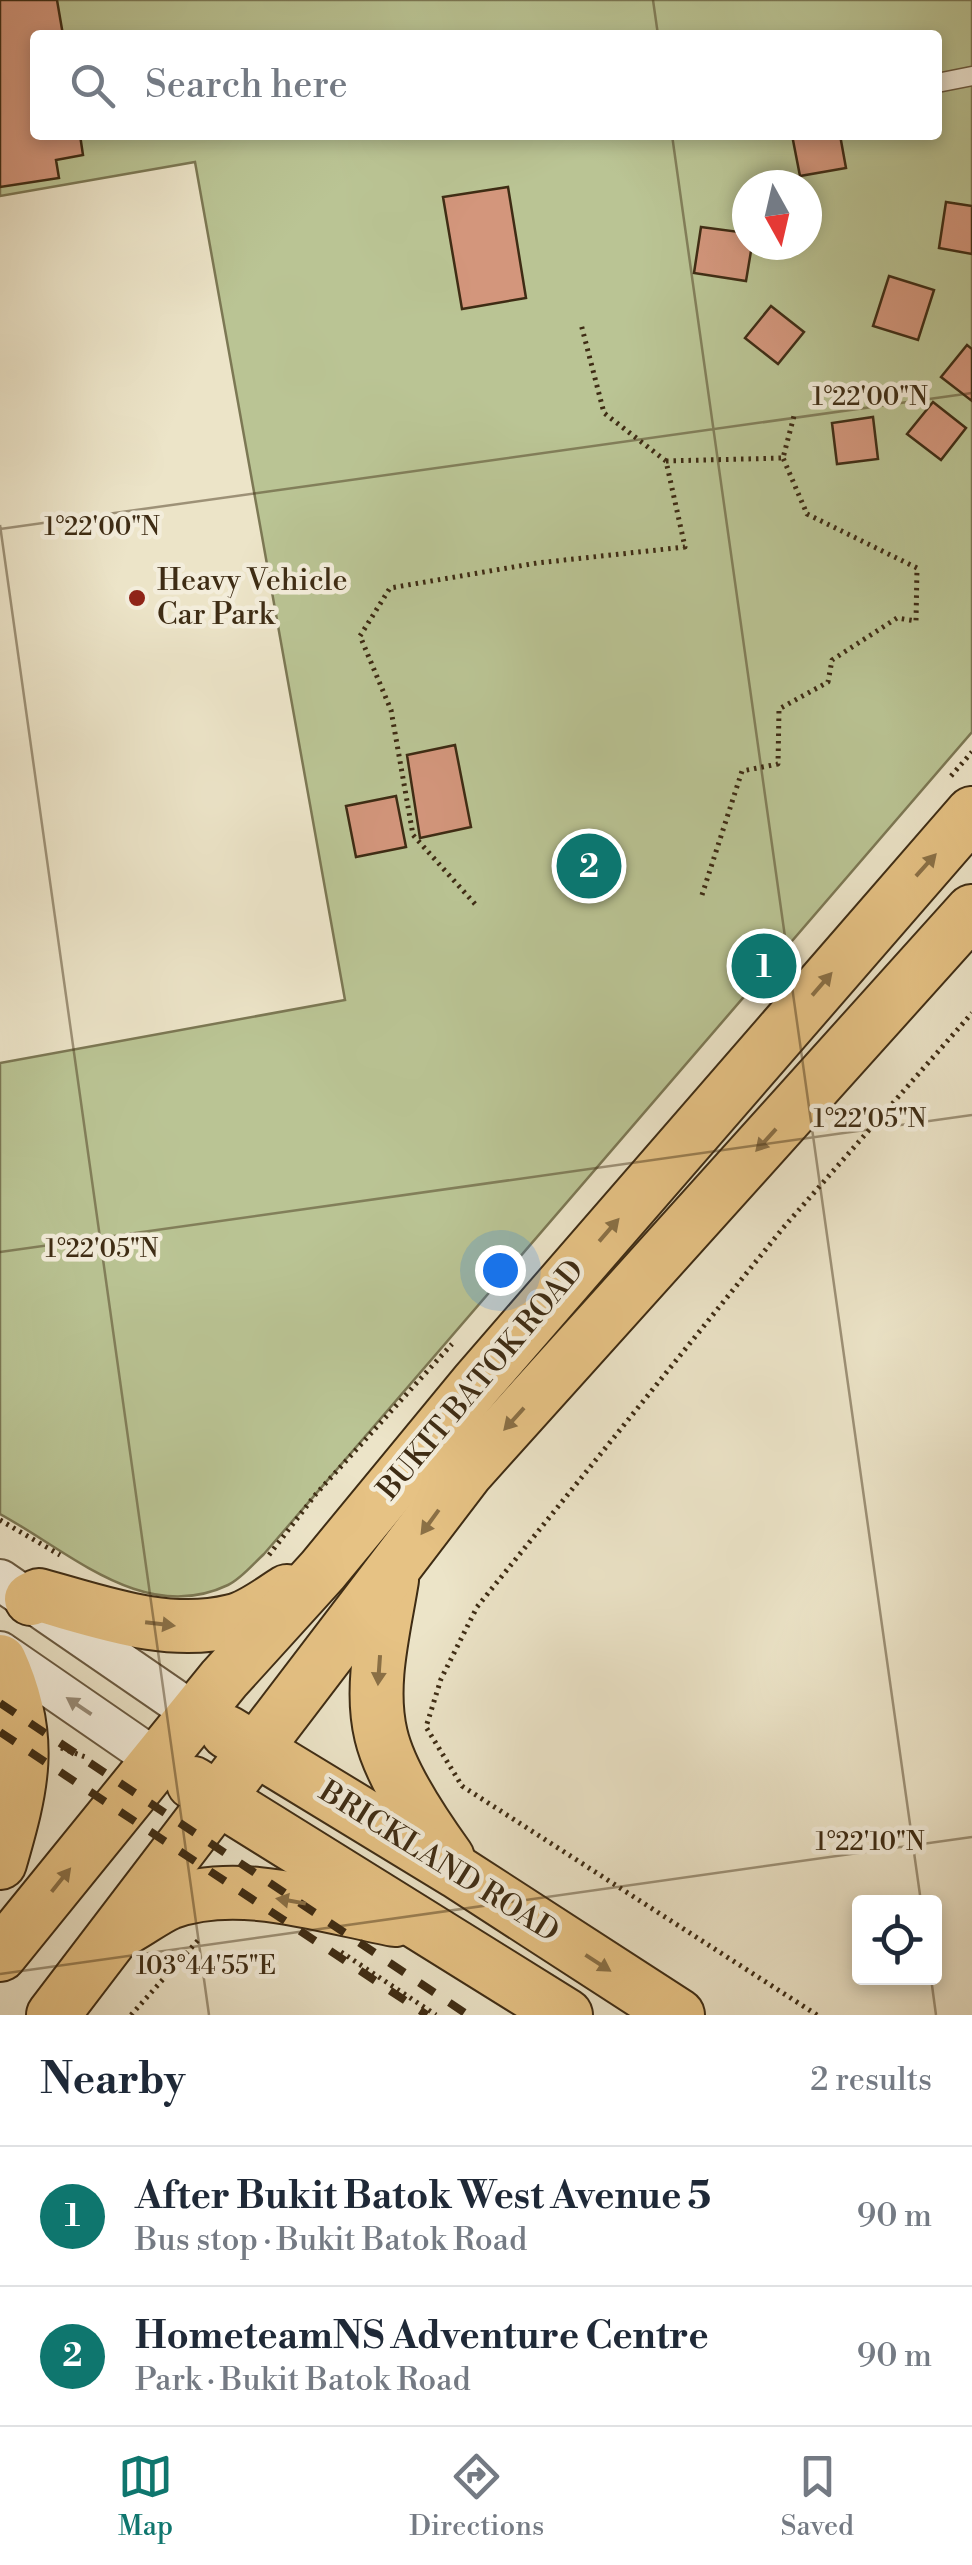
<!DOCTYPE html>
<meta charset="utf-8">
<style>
:root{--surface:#fff;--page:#f2f2f3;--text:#1f2937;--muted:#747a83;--line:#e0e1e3;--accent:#0f766e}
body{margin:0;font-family:"Libre Bodoni",serif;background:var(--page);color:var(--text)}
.controls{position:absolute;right:30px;bottom:30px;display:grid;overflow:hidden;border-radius:10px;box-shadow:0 5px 15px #0003}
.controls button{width:90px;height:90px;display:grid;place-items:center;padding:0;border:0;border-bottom:2px solid var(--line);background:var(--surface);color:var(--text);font:50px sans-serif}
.compass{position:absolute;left:732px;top:170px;width:90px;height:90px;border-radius:50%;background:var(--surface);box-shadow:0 5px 15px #0003;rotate:172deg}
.you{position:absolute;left:500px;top:1270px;width:35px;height:35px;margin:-25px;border:8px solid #fff;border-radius:50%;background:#1a73e8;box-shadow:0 0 0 15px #1a73e833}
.badge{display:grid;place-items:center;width:65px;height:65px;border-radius:50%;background:var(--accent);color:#fff;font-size:32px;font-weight:700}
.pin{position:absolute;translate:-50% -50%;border:5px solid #fff;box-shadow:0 2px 10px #0006}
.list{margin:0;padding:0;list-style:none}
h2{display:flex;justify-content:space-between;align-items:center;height:130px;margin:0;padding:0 40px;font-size:42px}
h2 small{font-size:32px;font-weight:400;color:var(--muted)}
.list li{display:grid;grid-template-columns:65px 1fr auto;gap:30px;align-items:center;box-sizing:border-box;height:140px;padding:0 40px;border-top:2px solid var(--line)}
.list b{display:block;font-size:38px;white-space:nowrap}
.list p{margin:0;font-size:32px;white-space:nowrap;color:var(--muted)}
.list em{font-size:32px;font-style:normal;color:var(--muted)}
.icon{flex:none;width:55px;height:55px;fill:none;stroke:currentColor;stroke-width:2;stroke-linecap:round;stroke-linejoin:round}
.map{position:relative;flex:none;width:972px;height:2015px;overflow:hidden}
.search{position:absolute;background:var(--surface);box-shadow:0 5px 15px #0003;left:30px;right:30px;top:30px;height:110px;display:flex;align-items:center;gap:25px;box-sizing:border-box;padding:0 35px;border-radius:10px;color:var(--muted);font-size:38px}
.sheet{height:410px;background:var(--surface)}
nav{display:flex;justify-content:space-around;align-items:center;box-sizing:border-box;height:140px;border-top:2px solid var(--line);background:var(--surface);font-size:28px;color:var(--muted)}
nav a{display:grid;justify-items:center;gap:5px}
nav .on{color:var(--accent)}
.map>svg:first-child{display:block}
</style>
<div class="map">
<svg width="972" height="2015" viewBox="0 0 972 2015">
<rect width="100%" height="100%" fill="#ece4c8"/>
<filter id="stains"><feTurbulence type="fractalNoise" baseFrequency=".002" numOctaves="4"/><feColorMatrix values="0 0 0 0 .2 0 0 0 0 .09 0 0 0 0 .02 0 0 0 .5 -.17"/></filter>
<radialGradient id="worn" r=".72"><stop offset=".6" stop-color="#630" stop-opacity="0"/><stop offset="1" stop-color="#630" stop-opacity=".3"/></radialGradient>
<path fill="#bac494" stroke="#7c7854" stroke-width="2.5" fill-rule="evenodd" d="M0 0H972V732L264 1554C253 1564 241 1579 228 1585 145 1625 70 1552 0 1514V1063L345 1000 195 162 0 196ZM35 35H937V135H35ZM747 185H807V245H747Z"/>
<g fill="#d3967c" stroke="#3e2c14" stroke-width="2.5">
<path d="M0 0H57L63 35H35V135H80L83 155 56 160 59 178 0 187Z"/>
<path d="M792 135H840L846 168 800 176Z"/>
<path d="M508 187 526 298 462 309 443 197Z"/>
<path d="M946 202 972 206V254L939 248Z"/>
<path d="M701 227 747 233V245H752L746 281 694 273Z"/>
<path d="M889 276 934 290 918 340 873 326Z"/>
<path d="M771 306 804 332 778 364 745 338Z"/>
<path d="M967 345 972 349V401L941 377Z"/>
<path d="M933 402 966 428 941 460 907 434Z"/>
<path d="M873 417 878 459 837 464 832 423Z"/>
<path d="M455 745 471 827 420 838 407 755Z"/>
<path d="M396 796 406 847 356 857 346 806Z"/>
</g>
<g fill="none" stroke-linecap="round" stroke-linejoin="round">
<g stroke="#6a5a41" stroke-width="21">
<path id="service" d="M937 83 972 76"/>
</g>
<g stroke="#6a5a41" stroke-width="44">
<g id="tertiary">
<path d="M0 1580 195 1714"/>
<path d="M0 1652 158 1761"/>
</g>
</g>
<g stroke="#3e2c14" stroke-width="56">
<g id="primary">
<path d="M392 1580C384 1630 369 1685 381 1735 390 1774 425 1826 448 1858"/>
<path d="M31 1599 39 1595C101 1612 167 1637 232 1621 251 1617 271 1601 287 1591"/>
<path d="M0 1661C35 1738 22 1787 0 1863"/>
<path d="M227 1732 457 1872 678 2015"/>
<path d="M193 1783 566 2015"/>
<path d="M128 1927C141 1920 155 1909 169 1903 239 1877 326 1907 395 1920"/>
<path d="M0 1955 224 1679 323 1570 477 1383 972 813"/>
<path d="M53 2015 467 1472 972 911"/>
</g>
</g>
<g stroke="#3e2c14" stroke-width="5" stroke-dasharray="2.5 5" stroke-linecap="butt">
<path d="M666 461 783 458 794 416"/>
<path d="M951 776 972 752"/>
<path d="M702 895 742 771 778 764 779 709 828 682 832 660 897 618 916 621 917 568 807 514 783 458"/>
<path d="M475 904 413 835 391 710 360 636 390 588 537 563 685 547 666 461 604 413 581 324"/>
<path d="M0 1520 60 1555"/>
<path d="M269 1555 316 1494 452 1344"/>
<path d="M61 1748 88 1758"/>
<path d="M341 1952 436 2015"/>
<path d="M131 2015 201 1937"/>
<path d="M817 2015 462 1786 426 1727 441 1679 477 1607 783 1228 972 1013"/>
</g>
<use href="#service" stroke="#f3eddb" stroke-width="18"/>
<use href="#tertiary" stroke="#f3eddb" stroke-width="40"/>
<use href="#primary" stroke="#e6c284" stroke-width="52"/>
<g stroke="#3e2c14" stroke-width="8" stroke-dasharray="18 18" stroke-linecap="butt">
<path d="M0 1703 468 2015"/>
<path d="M0 1732 427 2015"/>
</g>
</g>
<defs><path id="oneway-solid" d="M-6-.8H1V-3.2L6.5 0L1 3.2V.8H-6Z" transform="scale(2.5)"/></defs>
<g fill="#8a7046">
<use href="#oneway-solid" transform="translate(926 865) rotate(-48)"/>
<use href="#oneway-solid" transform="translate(822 984) rotate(-49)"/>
<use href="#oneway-solid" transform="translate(766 1140) rotate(132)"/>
<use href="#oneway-solid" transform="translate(609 1230) rotate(-49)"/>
<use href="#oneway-solid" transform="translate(514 1419) rotate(132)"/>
<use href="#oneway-solid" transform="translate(430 1522) rotate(126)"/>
<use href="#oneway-solid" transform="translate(160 1624) rotate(7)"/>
<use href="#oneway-solid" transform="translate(379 1670) rotate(94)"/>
<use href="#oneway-solid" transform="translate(61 1880) rotate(-51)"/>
<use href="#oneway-solid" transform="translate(291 1901) rotate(-170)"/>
<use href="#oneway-solid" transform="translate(598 1963) rotate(33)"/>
</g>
<use fill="#988c78" href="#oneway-solid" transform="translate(79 1706) rotate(-146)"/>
<path fill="none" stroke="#3e2c14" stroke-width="2.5" stroke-opacity="0.45" d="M653 0 658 35M672 135 921 1902M0 525 209 2015M0 529 972 393M0 1252 972 1115M0 1974 972 1837M931 1978 936 2015"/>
<circle fill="#8f2418" stroke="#f3eddb" stroke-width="4" cx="137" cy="598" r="10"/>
<g text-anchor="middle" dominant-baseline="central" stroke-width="9" stroke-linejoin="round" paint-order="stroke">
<g font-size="30" fill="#3e2c14" stroke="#f3eddb" text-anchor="start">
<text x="157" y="581">Heavy Vehicle<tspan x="157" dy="34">Car Park</tspan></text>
</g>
<g font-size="30" fill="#3e2c14" stroke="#f3eddb">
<text transform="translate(481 1380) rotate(-50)">BUKIT BATOK ROAD</text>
<text transform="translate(439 1862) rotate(32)">BRICKLAND ROAD</text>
</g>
</g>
<g font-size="25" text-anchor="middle" fill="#3e2c14" stroke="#f3eddb" stroke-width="9" stroke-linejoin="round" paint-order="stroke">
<text x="870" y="405">1°22'00"N</text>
<text x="102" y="535">1°22'00"N</text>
<text x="870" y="1127">1°22'05"N</text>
<text x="102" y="1257">1°22'05"N</text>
<text x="870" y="1850">1°22'10"N</text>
<text x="206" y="1974">103°44'55"E</text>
</g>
<rect width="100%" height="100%" filter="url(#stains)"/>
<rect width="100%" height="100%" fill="url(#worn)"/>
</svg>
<div class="controls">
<button><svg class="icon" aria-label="locate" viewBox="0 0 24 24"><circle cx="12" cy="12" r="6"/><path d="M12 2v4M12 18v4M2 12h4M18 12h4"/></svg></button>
</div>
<svg class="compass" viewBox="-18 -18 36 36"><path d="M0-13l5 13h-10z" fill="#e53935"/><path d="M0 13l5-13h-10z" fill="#747a83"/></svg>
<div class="you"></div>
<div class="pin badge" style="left:764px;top:966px">1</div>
<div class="pin badge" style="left:589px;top:866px">2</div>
<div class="search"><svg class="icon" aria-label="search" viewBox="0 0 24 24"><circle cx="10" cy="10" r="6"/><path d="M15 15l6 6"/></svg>Search here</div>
</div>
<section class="sheet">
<h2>Nearby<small>2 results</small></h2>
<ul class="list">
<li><span class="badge">1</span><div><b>After Bukit Batok West Avenue 5</b><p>Bus stop · Bukit Batok Road</p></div><em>90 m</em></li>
<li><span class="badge">2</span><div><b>HometeamNS Adventure Centre</b><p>Park · Bukit Batok Road</p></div><em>90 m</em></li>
</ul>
</section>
<nav>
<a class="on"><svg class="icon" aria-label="map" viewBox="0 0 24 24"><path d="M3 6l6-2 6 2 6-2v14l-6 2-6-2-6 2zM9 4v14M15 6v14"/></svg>Map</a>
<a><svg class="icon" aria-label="directions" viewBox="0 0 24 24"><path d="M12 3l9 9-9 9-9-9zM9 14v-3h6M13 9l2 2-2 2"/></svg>Directions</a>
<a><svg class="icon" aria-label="saved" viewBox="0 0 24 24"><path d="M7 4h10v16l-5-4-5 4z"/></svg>Saved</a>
</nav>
